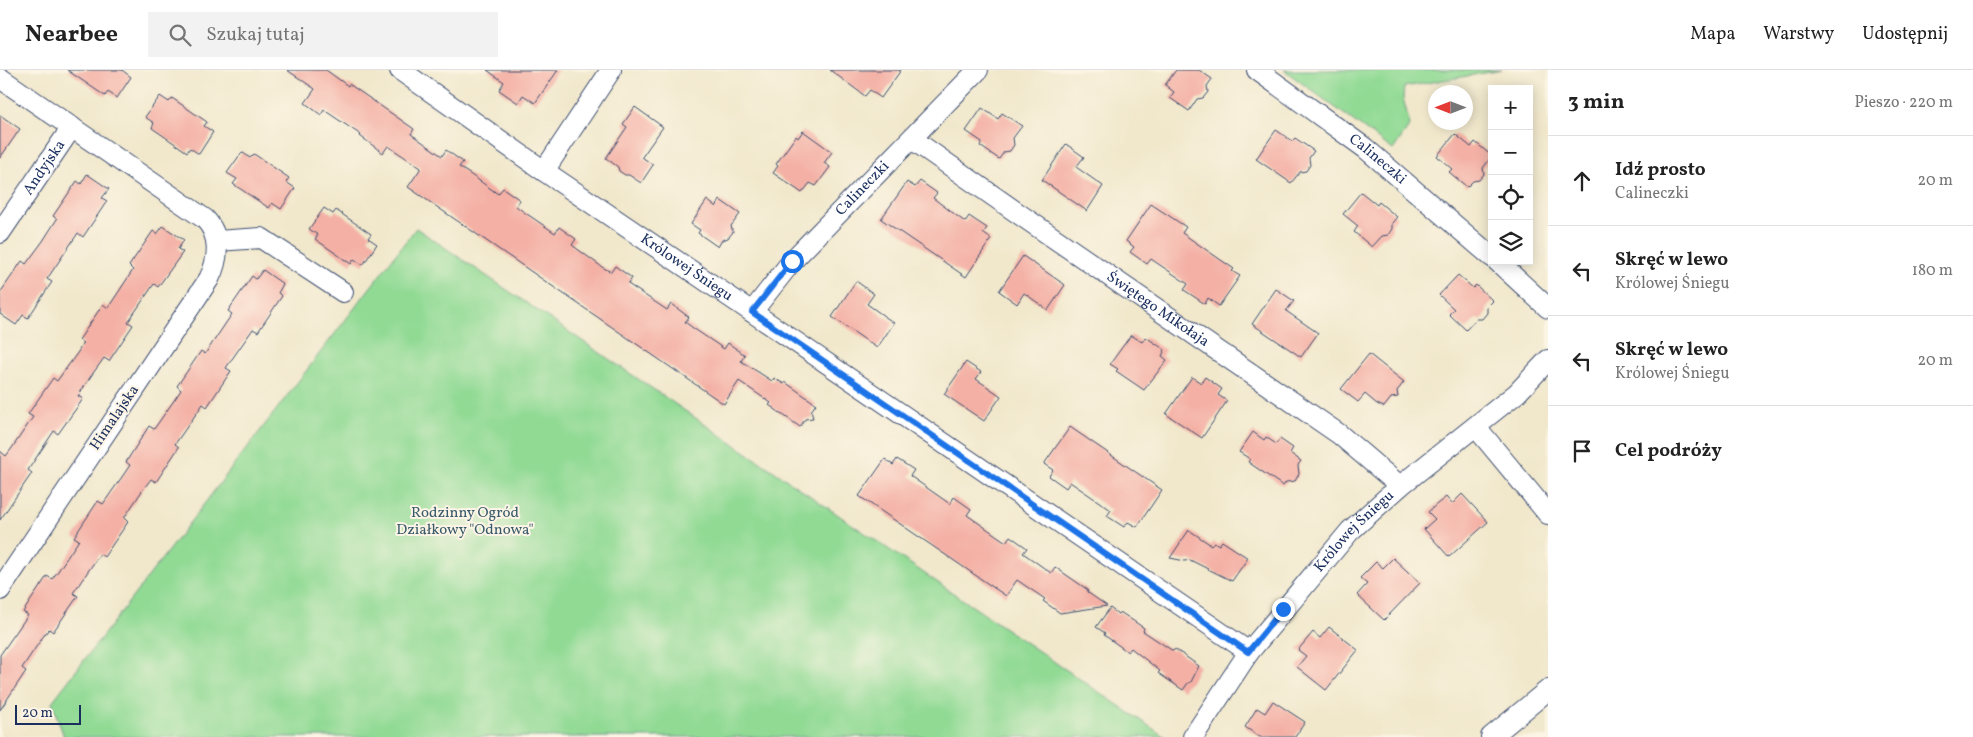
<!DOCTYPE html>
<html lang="pl">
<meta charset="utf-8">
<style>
:root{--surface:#fff;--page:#f2f2f2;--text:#222;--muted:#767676;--line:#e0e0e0}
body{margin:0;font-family:Vollkorn,serif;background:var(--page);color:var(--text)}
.controls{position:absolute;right:15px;top:15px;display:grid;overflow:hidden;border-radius:0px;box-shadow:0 2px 12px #0003}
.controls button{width:45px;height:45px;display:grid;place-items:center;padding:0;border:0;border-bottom:1px solid var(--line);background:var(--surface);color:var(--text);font:25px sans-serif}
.compass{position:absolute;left:1428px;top:15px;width:45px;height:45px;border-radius:50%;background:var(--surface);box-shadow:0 2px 12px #0003;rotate:270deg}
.scale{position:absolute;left:15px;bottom:12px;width:66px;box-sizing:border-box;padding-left:5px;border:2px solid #1b2f5e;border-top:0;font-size:14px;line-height:18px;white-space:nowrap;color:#1b2f5e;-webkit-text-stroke:4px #fcf5e5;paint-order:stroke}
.stop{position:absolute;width:15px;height:15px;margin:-11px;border:4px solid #1a73e8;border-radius:50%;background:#fff}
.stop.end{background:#1a73e8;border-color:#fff;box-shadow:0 1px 5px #0008}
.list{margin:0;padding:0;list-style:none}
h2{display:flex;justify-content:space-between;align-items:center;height:65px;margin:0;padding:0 20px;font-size:21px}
h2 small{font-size:16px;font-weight:400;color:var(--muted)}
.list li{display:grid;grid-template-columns:32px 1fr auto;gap:15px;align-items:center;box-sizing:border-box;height:90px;padding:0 20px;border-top:1px solid var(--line)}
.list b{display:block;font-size:19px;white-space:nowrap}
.list p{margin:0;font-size:16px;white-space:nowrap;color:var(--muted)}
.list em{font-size:16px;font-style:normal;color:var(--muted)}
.icon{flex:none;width:28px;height:28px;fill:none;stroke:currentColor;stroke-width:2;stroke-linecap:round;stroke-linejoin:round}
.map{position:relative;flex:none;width:1548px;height:667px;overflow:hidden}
header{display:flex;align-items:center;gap:30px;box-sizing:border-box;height:70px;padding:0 25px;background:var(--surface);border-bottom:1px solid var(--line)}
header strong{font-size:24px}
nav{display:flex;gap:28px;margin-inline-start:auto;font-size:18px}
.search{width:350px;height:45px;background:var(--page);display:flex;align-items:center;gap:12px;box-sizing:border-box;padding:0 18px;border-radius:0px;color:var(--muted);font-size:19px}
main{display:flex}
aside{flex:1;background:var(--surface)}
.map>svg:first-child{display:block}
</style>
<header>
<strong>Nearbee</strong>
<div class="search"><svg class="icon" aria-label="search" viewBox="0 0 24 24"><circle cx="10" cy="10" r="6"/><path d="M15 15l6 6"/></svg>Szukaj tutaj</div>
<nav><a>Mapa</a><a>Warstwy</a><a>Udostępnij</a></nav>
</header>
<main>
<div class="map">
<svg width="1548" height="667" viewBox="0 0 1548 667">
<rect width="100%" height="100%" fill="#fcf5e5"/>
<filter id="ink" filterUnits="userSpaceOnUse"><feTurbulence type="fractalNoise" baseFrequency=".02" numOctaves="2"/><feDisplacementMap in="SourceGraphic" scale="10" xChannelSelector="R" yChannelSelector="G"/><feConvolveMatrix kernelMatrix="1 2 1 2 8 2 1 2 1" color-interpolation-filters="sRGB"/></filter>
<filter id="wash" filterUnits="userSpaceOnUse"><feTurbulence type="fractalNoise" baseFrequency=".0096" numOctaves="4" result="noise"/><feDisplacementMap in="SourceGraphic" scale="20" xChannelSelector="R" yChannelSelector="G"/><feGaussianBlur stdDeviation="1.12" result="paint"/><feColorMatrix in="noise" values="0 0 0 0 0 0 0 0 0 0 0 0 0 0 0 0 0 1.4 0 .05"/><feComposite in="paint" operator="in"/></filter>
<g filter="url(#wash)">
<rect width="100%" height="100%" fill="#f1e8cc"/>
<g fill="#91da94" stroke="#568479">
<path d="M1284 0H1502L1404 17 1403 28 1410 55 1393 80Z"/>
<path d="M416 158 1165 667H64L52 632Z"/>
</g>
<g id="blocks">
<g fill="#f4b0a5">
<path d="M67 0H122L131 7 117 28 108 22 105 26Z"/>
<path d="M287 0H326L348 16 349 14 414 59 411 64 442 86 446 80 463 92 459 97 477 109 498 124 503 118 520 130 516 136 524 142 555 163 559 157 576 169 572 175 602 197 611 202 615 196 632 208 628 214 667 240 671 234 689 247 685 252 693 258 724 279 728 273 745 285 741 291 772 311 774 308 784 314 785 312 816 334 811 341 813 348 805 349 800 357 769 335 771 333 739 311 724 334 408 117 421 98 388 76 383 83 360 66 361 65 324 40 321 45 305 33 315 19Z"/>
<path d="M487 0H558L535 33 523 25 518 33 499 20 504 12Z"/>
<path d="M830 0H901L881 28 870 20 865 26Z"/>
<path d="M1176 0H1199L1212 9 1207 16 1208 22 1203 28 1197 29 1189 41 1170 28 1174 22 1165 15Z"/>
<path d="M160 26 169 32 172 28 207 52 204 56 213 62 199 84 190 78 187 82 152 58 154 53 145 47Z"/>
<path d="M635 37 663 57 642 87 653 95 641 113 629 105H625L619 101 618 97 606 88 627 57 623 54Z"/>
<path d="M982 38 998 49 1002 43 1022 56 1013 68 1014 75 1010 81 1004 82 999 89 980 76 982 72 966 61Z"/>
<path d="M0 45 20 59 0 88Z"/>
<path d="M1276 60 1292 71 1295 68 1314 81 1309 88 1310 95 1306 101 1300 102 1291 113 1256 89Z"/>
<path d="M803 61 832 82 824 93 830 97 816 116 810 113 802 123 773 103 778 96 776 94 796 66 798 68Z"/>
<path d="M1455 64 1471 77 1475 72 1492 86 1483 98 1484 104 1479 110 1473 111 1467 117 1449 102 1452 99 1437 86Z"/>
<path d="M1066 74 1084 87 1076 97 1103 116 1087 141 1042 110Z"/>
<path d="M242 82 250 88 254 84 289 108 286 112 295 118 281 139 272 133 269 138 233 114 237 109 227 103Z"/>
<path d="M87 104 109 119 102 128 107 131 83 167 78 163 47 209 52 212 28 248 23 245 16 255 0 244V223L22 191 26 194 43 171 57 149 53 146 77 111 81 114Z"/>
<path d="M920 111 937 123 933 128 965 152 969 146 987 158 983 163 991 169 966 207 881 149 907 112 915 117Z"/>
<path d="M1361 122 1377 135 1379 132 1397 147 1392 153V159L1388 165 1382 166 1372 177 1354 162 1358 156 1343 144Z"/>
<path d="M707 130 716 137 720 130 740 144 731 156 733 162 728 168 722 170 718 177 698 163 700 160 691 154Z"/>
<path d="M1151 134 1186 157 1182 163 1234 199 1232 201 1240 206 1219 236 1208 228 1205 234 1184 220 1188 214 1151 189 1147 194 1130 182 1134 177 1126 171Z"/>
<path d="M324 138 333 144 336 140 371 164 368 168 377 174 363 195 354 189 351 194 315 169 318 165 309 159Z"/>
<path d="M163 156 184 170 178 179 183 182 158 217 154 214 139 236 128 252 133 255 109 291 104 288 91 306 78 326 83 329 58 364 54 361 28 400 32 403 0 450V381L6 386 12 378 33 347 28 344 53 308 57 311 78 282 83 273 79 270 103 234 108 238 133 200 129 196 153 161 157 164Z"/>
<path d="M1023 186 1065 215 1048 240 1024 223 1017 234 999 221Z"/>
<path d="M263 200 283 214 278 223 282 226 258 262 253 259 232 289 226 298 231 301 207 337 203 334 175 374 179 377 156 412 151 409 144 418 124 448 128 452 104 487 100 484 73 523 78 526 53 562 49 559 42 568 22 598 26 601 0 640V585L28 545 23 542 47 506 52 509 58 501 79 470 74 467 98 431 103 434 124 404 130 395 126 392 149 356 154 359 175 329 181 320 177 316 201 281 205 284 232 244 228 241 252 206 256 209Z"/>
<path d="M1458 205 1473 218 1476 215 1493 231 1487 237V243L1482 249H1476L1466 260 1449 244 1454 239 1439 225Z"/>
<path d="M856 211 874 224 867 234 894 253 877 278 832 247Z"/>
<path d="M1276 219 1294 231 1286 241 1318 263 1301 287 1252 254Z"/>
<path d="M1131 265 1142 272 1146 267 1165 280 1162 286 1167 290 1144 320 1116 301 1118 299 1110 294Z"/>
<path d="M1369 284 1404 312 1397 321 1398 327 1391 328 1384 337 1377 334 1365 324 1358 332 1341 319Z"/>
<path d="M966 292 981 302 976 309 1001 326 984 351 944 324Z"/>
<path d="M1192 307 1201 313 1205 307 1222 319 1218 325 1227 331 1202 368 1166 344Z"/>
<path d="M1070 357 1162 420 1137 457 1128 452 1124 457 1107 446 1111 440 1070 412 1066 418 1049 406 1053 400 1044 394Z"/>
<path d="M1253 362 1264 370 1266 367 1276 374 1280 369 1293 378 1290 383 1301 391 1298 395 1299 404 1295 411 1286 412 1283 416 1248 392 1250 389 1239 382Z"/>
<path d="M885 389 893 395 897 389 914 400 910 406 950 434 954 427 971 439 967 445 1006 472 1010 466 1027 478 1023 483 1051 503 1055 497 1088 520 1087 522 1107 536 1060 543 1043 531 1045 529 1017 510 1006 526 859 426Z"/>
<path d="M1462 424 1488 452 1449 487 1424 459 1435 449 1428 442 1437 434 1446 427 1452 434Z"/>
<path d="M1189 460 1211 475 1214 472 1219 475 1222 471 1248 488 1232 511 1190 490 1185 491 1170 488Z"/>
<path d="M1393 488 1420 513 1384 550 1357 525 1367 514 1360 508 1376 492 1383 498Z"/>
<path d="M1110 538 1118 544 1120 542 1144 558 1143 561 1173 581 1175 579 1199 596 1191 612 1188 613 1183 620 1158 603 1160 601 1131 578 1128 582 1104 565 1105 563 1096 557Z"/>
<path d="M1329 557 1358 580 1326 620 1297 597 1306 586 1298 580 1313 562 1320 568Z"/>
<path d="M1273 631 1305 652 1295 667H1260L1245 657 1257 638 1265 643Z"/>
</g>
</g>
</g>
<g filter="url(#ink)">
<use href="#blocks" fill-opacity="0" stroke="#3b4b6e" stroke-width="1"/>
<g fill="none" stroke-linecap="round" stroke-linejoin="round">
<g stroke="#3b4b6e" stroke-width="22">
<g id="minor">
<path id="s1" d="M400 0 544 101 752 242 1249 582"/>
<path id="s2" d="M1257 0 1365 78 1492 187"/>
<path d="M0 8 205 149C221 166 219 189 209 209L0 520"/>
<path id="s3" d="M912 69 1019 144 1339 364 1400 416"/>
<path d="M544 101 611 0"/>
<path id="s4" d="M0 163 72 57"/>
<path d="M217 171 261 168 343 222"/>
<path d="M1497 191 1548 238"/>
<path id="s5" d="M752 242 792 191 978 0"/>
<path d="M1476 357 1548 444"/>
<path id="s6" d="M1193 667 1249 582 1350 461 1400 416 1517 323 1548 290"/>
<path d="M1491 667 1548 620"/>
</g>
</g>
<use href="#minor" stroke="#fff" stroke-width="20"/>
</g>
</g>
<g fill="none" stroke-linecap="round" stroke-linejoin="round" filter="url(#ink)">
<path stroke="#1a73e8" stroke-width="6" d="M792 191 752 242 1248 582 1283 539"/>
</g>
<g text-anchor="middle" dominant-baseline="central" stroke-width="4" stroke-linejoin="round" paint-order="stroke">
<g font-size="15" fill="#1b2f5e" stroke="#fcf5e5">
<text stroke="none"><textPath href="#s2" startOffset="150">Calineczki</textPath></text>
<text stroke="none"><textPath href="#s4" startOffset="79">Andyjska</textPath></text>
<text stroke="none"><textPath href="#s5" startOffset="166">Calineczki</textPath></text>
<text stroke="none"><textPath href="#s1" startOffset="348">Królowej Śniegu</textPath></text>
<text stroke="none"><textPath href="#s3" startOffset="299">Świętego Mikołaja</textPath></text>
<text transform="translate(115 348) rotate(-56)">Himalajska</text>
<text stroke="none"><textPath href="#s6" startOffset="262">Królowej Śniegu</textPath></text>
</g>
<g font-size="15" fill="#385a6c" stroke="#fcf5e5">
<text x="465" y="443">Rodzinny Ogród<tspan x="465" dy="17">Działkowy "Odnowa"</tspan></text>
</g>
</g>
</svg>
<div class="controls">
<button>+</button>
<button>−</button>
<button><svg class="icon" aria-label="locate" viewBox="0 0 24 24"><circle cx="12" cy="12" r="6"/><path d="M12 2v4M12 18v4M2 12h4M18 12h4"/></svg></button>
<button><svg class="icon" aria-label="layers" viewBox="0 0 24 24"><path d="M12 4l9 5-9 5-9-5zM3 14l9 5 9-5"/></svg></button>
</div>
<svg class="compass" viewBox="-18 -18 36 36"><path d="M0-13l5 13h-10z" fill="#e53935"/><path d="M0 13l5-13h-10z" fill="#767676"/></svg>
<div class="scale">20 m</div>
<div class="stop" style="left:792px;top:191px"></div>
<div class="stop end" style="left:1283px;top:539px"></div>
</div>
<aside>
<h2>3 min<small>Pieszo · 220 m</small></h2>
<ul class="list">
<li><svg class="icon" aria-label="ahead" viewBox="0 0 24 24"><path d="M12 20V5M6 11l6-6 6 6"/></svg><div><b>Idź prosto</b><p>Calineczki</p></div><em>20 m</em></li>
<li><svg class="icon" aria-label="left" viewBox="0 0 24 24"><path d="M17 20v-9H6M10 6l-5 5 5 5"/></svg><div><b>Skręć w lewo</b><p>Królowej Śniegu</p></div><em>180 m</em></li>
<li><svg class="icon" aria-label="left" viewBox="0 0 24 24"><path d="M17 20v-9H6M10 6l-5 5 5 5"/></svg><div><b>Skręć w lewo</b><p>Królowej Śniegu</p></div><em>20 m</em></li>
<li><svg class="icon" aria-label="arrive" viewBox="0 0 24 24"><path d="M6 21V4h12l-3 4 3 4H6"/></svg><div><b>Cel podróży</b></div></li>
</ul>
</aside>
</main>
